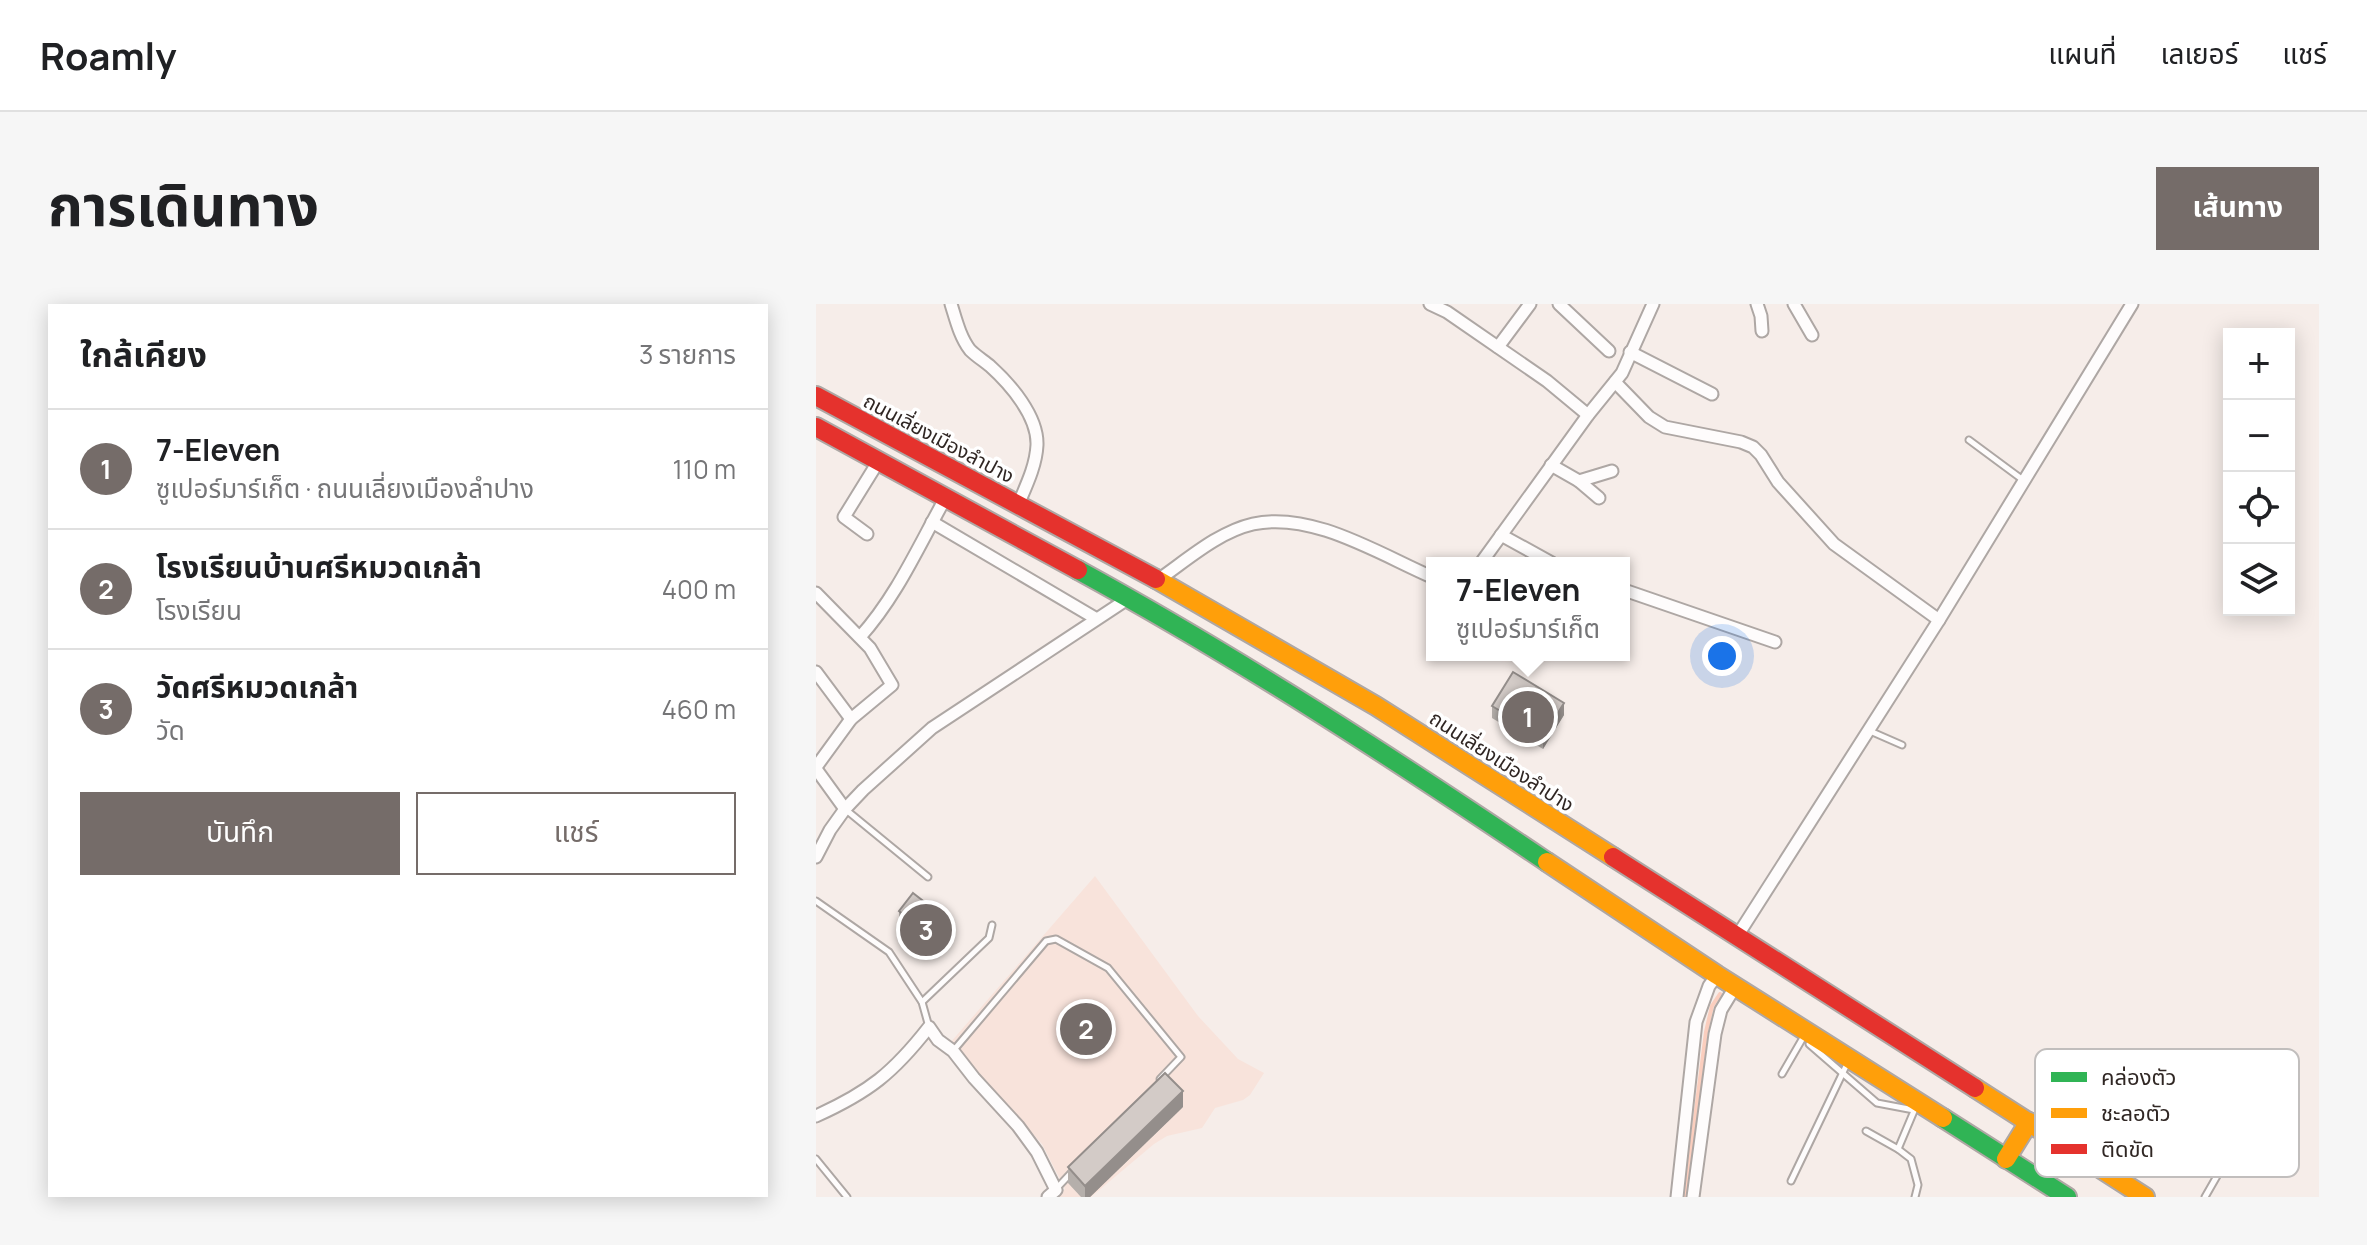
<!DOCTYPE html>
<html lang="th">
<meta charset="utf-8">
<style>
:root{--surface:#fff;--page:#f6f6f6;--text:#202124;--muted:#757577;--line:#e0e0e0;--accent:#756c69}
body{margin:0;font-family:Manrope,"Noto Sans Thai",sans-serif;background:var(--page);color:var(--text)}
.controls{position:absolute;right:24px;top:24px;display:grid;overflow:hidden;border-radius:0px;box-shadow:0 4px 20px #0003}
.controls button{width:72px;height:72px;display:grid;place-items:center;padding:0;border:0;border-bottom:2px solid var(--line);background:var(--surface);color:var(--text);font:40px sans-serif}
.you{position:absolute;left:906px;top:352px;width:28px;height:28px;margin:-20px;border:6px solid #fff;border-radius:50%;background:#1a73e8;box-shadow:0 0 0 12px #1a73e833}
.badge{display:grid;place-items:center;width:52px;height:52px;border-radius:50%;background:var(--accent);color:#fff;font-size:26px;font-weight:700}
.pin{position:absolute;translate:-50% -50%;border:4px solid #fff;box-shadow:0 2px 8px #0006}
.popup{position:absolute;left:610px;top:253px;width:204px;height:104px;box-sizing:border-box;display:grid;place-content:center;border-radius:0px;background:var(--surface);filter:drop-shadow(0 2px 6px #0005);font-size:26px;white-space:nowrap;color:var(--muted)}
.popup b{font-size:30px;color:var(--text)}
.popup::after{content:'';position:absolute;left:50%;top:100%;margin-left:-16px;border:16px solid transparent;border-top-color:var(--surface)}
.list{margin:0;padding:0;list-style:none}
h2{display:flex;justify-content:space-between;align-items:center;height:104px;margin:0;padding:0 32px;font-size:34px}
h2 small{font-size:26px;font-weight:400;color:var(--muted)}
.list li{display:grid;grid-template-columns:52px 1fr auto;gap:24px;align-items:center;box-sizing:border-box;height:120px;padding:0 32px;border-top:2px solid var(--line)}
.list b{display:block;font-size:30px;white-space:nowrap}
.list p{margin:0;font-size:26px;white-space:nowrap;color:var(--muted)}
.list em{font-size:26px;font-style:normal;color:var(--muted)}
.actions{display:flex;gap:16px;padding:24px 32px}
.actions a{flex:1;padding:18px 0;border:2px solid var(--accent);border-radius:0px;text-align:center;font-size:28px;color:var(--accent)}
.actions .main{background:var(--accent);color:#fff}
.icon{flex:none;width:44px;height:44px;fill:none;stroke:currentColor;stroke-width:2;stroke-linecap:round;stroke-linejoin:round}
.map{position:relative;flex:none;width:1503px;height:893px;overflow:hidden;border-radius:0px}
header{display:flex;align-items:center;gap:48px;box-sizing:border-box;height:112px;padding:0 40px;background:var(--surface);border-bottom:2px solid var(--line)}
header strong{font-size:38px}
nav{display:flex;gap:44px;margin-inline-start:auto;font-size:28px}
.intro{display:flex;align-items:center;justify-content:space-between;box-sizing:border-box;height:192px;padding:0 48px}
h1{margin:0;font-size:56px}
.button{padding:20px 36px;border-radius:0px;background:var(--accent);color:#fff;font-size:28px;font-weight:700}
main{display:flex;gap:48px;padding:0 48px}
aside{flex:1;background:var(--surface);border-radius:0px;box-shadow:0 4px 20px #0003}
.map>svg:first-child{display:block}
</style>
<header>
<strong>Roamly</strong>
<nav><a>แผนที่</a><a>เลเยอร์</a><a>แชร์</a></nav>
</header>
<div class="intro"><h1>การเดินทาง</h1><a class="button">เส้นทาง</a></div>
<main>
<aside>
<h2>ใกล้เคียง<small>3 รายการ</small></h2>
<ul class="list">
<li><span class="badge">1</span><div><b>7-Eleven</b><p>ซูเปอร์มาร์เก็ต · ถนนเลี่ยงเมืองลำปาง</p></div><em>110 m</em></li>
<li><span class="badge">2</span><div><b>โรงเรียนบ้านศรีหมวดเกล้า</b><p>โรงเรียน</p></div><em>400 m</em></li>
<li><span class="badge">3</span><div><b>วัดศรีหมวดเกล้า</b><p>วัด</p></div><em>460 m</em></li>
</ul>
<div class="actions"><a class="main">บันทึก</a><a>แชร์</a></div>
</aside>
<div class="map">
<svg width="1503" height="893" viewBox="0 0 1503 893">
<rect width="100%" height="100%" fill="#f6ede9"/>
<path fill="#f8e3db" d="M279 572 382 712 422 755 448 769 434 791 427 796 399 804 386 824 351 832 338 840 275 893H240L249 885 226 840 134 739Z"/>
<g fill="none" stroke-linecap="round" stroke-linejoin="round">
<path stroke="#fbcebe" stroke-width="4" d="M869 893 890 728 896 702 904 690"/>
<g stroke="#aea7a4" stroke-width="9">
<g id="lane">
<path d="M1153 136 1207 176"/>
<path d="M1054 427 1086 441"/>
<path d="M29 505 112 573"/>
<path d="M0 597 73 648 106 698 113 723"/>
<path d="M106 698 173 634 176 621"/>
<path d="M993 740 1061 799 1098 806"/>
<path d="M137 747 230 637 240 635 292 664 365 753 344 775"/>
<path d="M966 770 988 732"/>
<path d="M1050 827 1082 845 1098 807"/>
<path d="M1082 845 1095 855 1102 881 1099 893"/>
<path d="M0 855 31 893"/>
<path d="M975 877 1031 760"/>
<path d="M240 885 255 869"/>
<path d="M1389 893 1436 811"/>
</g>
</g>
<g stroke="#aea7a4" stroke-width="15">
<g id="street">
<path d="M135 0C140 16 144 33 154 46 160 52 168 57 174 62 194 80 222 112 221 141 220 162 210 182 202 201"/>
<path d="M614 0 631 8 731 77 772 111"/>
<path d="M743 0 793 47"/>
<path d="M941 0 945 12 946 27"/>
<path d="M978 0 996 31"/>
<path d="M682 43 714 0"/>
<path d="M814 48 896 90"/>
<path d="M799 78 833 113 849 123 925 138 937 143 945 151 962 178 1018 240 1123 316"/>
<path d="M735 161 763 177 796 167"/>
<path d="M763 177 783 194"/>
<path d="M116 218 279 314"/>
<path d="M51 230 28 213 62 158"/>
<path d="M685 231 736 259"/>
<path d="M665 259 772 111 806 69 837 0"/>
<path d="M342 276C371 256 402 228 437 220 496 207 563 250 616 273"/>
<path d="M808 286 959 338"/>
<path d="M0 289 54 344 76 381 35 415 0 463"/>
<path d="M44 333C81 292 103 241 130 193"/>
<path d="M0 368 35 415"/>
<path d="M0 465 29 505"/>
<path d="M0 553 14 526 29 505 47 486 116 424 313 294"/>
<path d="M920 634 1123 316 1316 0"/>
<path d="M0 812C53 788 77 769 113 723L122 736 137 747 158 774 202 822 221 848 240 886 232 893"/>
<path d="M861 893 880 718 893 682 901 671"/>
<path d="M877 893 899 730 905 706 919 683"/>
</g>
</g>
<g stroke="#aea7a4" stroke-width="22">
<g id="fast">
<path d="M262 266C423 354 578 455 731 558"/>
<path d="M1127 814 1251 893"/>
</g>
</g>
<g stroke="#aea7a4" stroke-width="22">
<g id="slow">
<path d="M340 275 560 402 797 553"/>
<path d="M731 558 901 671 1127 814"/>
<path d="M1159 784 1329 893"/>
<path d="M1190 855 1213 818"/>
</g>
</g>
<g stroke="#aea7a4" stroke-width="22">
<g id="jam">
<path d="M0 92 340 275"/>
<path d="M0 123 262 266"/>
<path d="M797 553 1159 784"/>
</g>
</g>
<use href="#lane" stroke="#fefcfc" stroke-width="5"/>
<use href="#street" stroke="#fefcfc" stroke-width="11"/>
<use href="#fast" stroke="#30b455" stroke-width="18"/>
<use href="#slow" stroke="#ff9f0a" stroke-width="18"/>
<use href="#jam" stroke="#e5322d" stroke-width="18"/>
</g>
<g fill="#b5afab">
<path d="M676 402 748 411 727 445 676 414Z"/>
<path d="M83 607 138 633 123 651 83 620Z"/>
<path d="M367 803 274 893H265L252 879V863Z"/>
</g>
<g fill="#948e8b">
<path d="M748 399V411L727 445V433Z"/>
<path d="M138 621V633L123 651V639Z"/>
<path d="M367 787V803L274 893H269V882Z"/>
</g>
<g fill="#d3cbc7" stroke="#948e8b" stroke-width="2">
<path d="M697 368 748 399 727 433 676 402Z"/>
<path d="M97 589 138 621 123 639 83 607Z"/>
<path d="M349 769 367 787 269 882 252 863Z"/>
</g>
<g text-anchor="middle" dominant-baseline="central" stroke-width="7" stroke-linejoin="round" paint-order="stroke">
<g font-size="20" fill="#302724" stroke="#fff">
<text transform="translate(123 134) rotate(28)">ถนนเลี่ยงเมืองลำปาง</text>
<text transform="translate(686 457) rotate(33)">ถนนเลี่ยงเมืองลำปาง</text>
</g>
</g>
<rect x="1219" y="745" width="264" height="128" rx="12" fill="#fff" stroke="#c1bebd" stroke-width="2"/>
<rect x="1235" y="768" width="36" height="10" fill="#30b455"/>
<rect x="1235" y="804" width="36" height="10" fill="#ff9f0a"/>
<rect x="1235" y="840" width="36" height="10" fill="#e5322d"/>
<g font-size="22" fill="#302724">
<text x="1285" y="781">คล่องตัว</text>
<text x="1285" y="817">ชะลอตัว</text>
<text x="1285" y="853">ติดขัด</text>
</g>
</svg>
<div class="controls">
<button>+</button>
<button>−</button>
<button><svg class="icon" aria-label="locate" viewBox="0 0 24 24"><circle cx="12" cy="12" r="6"/><path d="M12 2v4M12 18v4M2 12h4M18 12h4"/></svg></button>
<button><svg class="icon" aria-label="layers" viewBox="0 0 24 24"><path d="M12 4l9 5-9 5-9-5zM3 14l9 5 9-5"/></svg></button>
</div>
<div class="you"></div>
<div class="pin badge" style="left:712px;top:413px">1</div>
<div class="popup"><b>7-Eleven</b>ซูเปอร์มาร์เก็ต</div>
<div class="pin badge" style="left:270px;top:725px">2</div>
<div class="pin badge" style="left:110px;top:626px">3</div>
</div>
</main>
